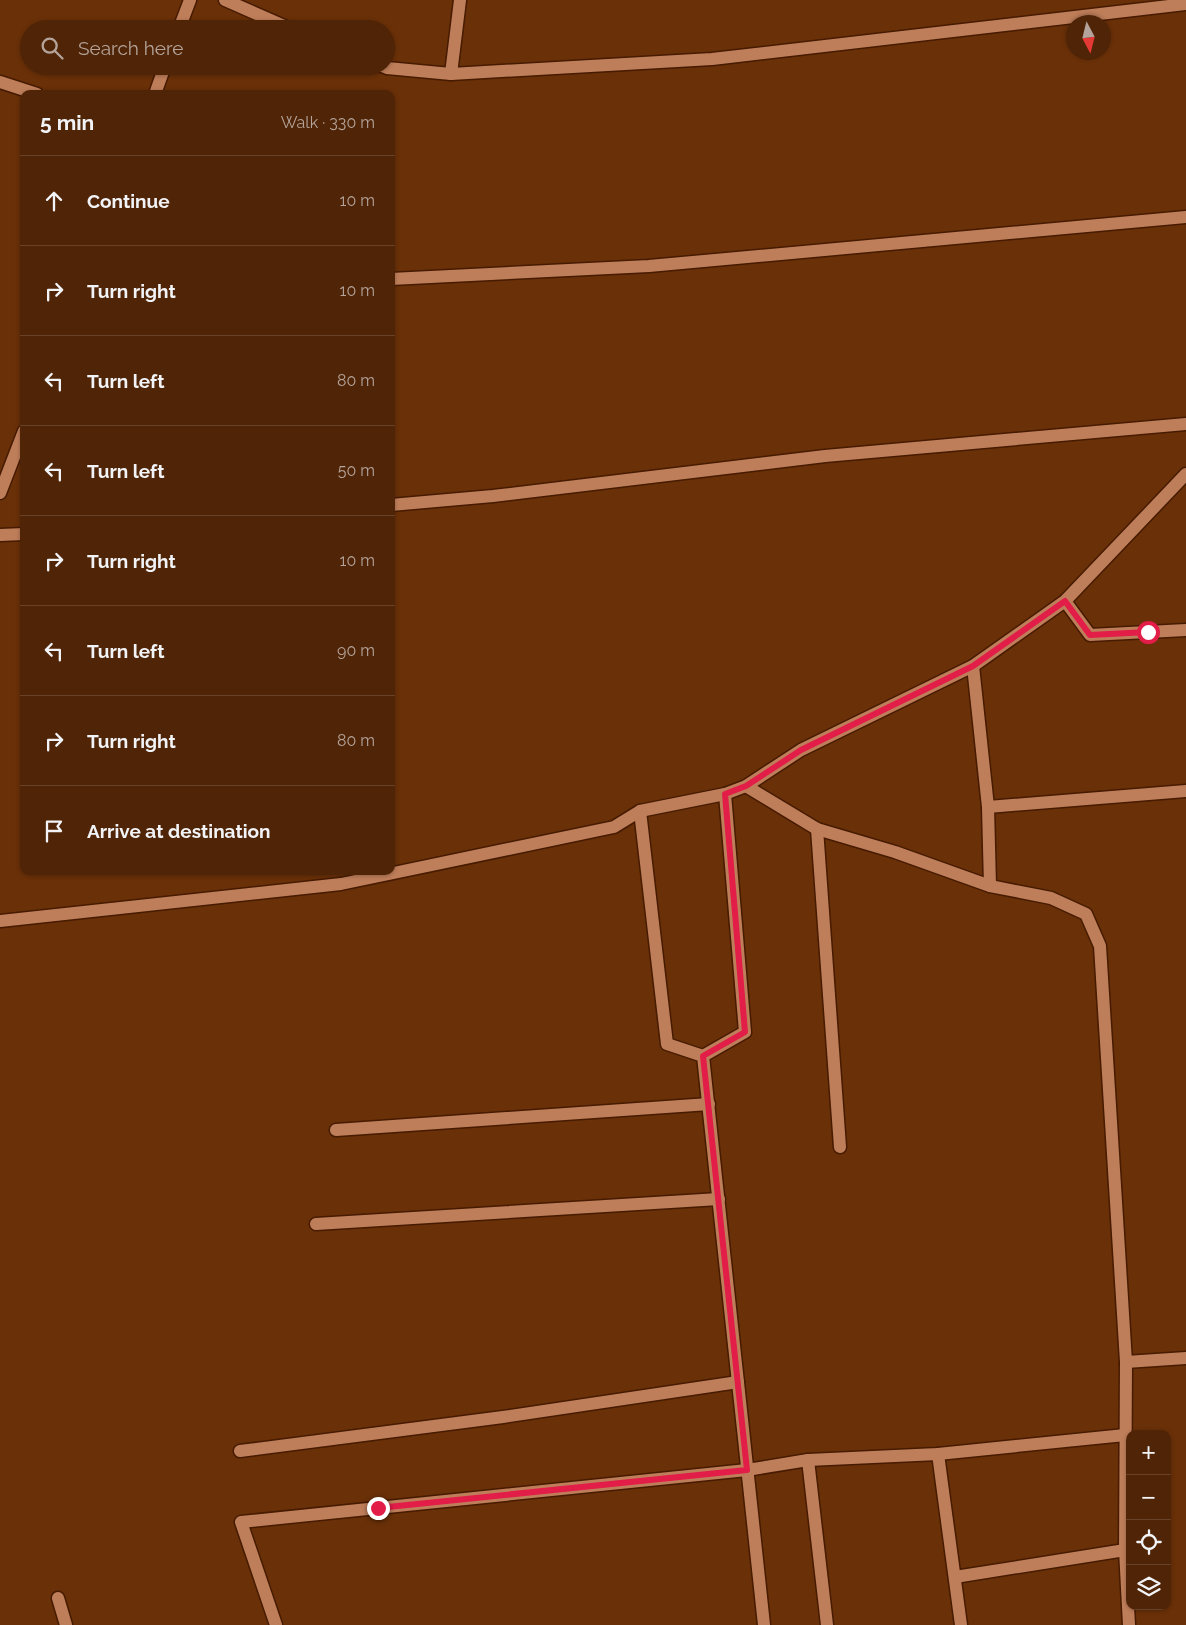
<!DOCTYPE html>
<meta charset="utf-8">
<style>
:root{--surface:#502406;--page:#562c10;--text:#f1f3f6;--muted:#b4a49b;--line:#674128}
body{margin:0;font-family:Raleway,sans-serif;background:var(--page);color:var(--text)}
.controls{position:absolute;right:15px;bottom:15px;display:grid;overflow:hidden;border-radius:10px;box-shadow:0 1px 4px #0004}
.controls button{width:45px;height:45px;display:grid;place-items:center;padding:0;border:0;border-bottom:1px solid var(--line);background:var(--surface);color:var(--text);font:25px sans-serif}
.compass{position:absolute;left:1066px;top:15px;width:45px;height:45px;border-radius:50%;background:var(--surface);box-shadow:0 1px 4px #0004;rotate:173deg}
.stop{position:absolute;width:15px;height:15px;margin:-11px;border:4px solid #e11d48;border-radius:50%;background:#fff}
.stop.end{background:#e11d48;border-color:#fff;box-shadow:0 1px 5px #0008}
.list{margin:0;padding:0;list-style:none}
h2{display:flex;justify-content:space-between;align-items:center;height:65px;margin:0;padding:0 20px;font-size:21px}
h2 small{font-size:16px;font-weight:400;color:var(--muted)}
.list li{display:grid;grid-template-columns:32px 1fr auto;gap:15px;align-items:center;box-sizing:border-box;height:90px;padding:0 20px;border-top:1px solid var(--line)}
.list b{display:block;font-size:19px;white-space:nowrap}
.list em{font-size:16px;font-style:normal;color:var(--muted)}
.icon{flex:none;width:28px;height:28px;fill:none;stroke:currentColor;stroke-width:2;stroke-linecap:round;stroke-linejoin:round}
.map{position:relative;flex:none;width:1186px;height:1625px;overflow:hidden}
.search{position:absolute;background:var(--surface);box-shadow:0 1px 4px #0004;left:20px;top:20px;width:375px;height:55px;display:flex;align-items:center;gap:12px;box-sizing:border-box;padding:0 18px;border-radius:28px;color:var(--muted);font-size:19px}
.panel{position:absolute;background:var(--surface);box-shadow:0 1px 4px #0004;left:20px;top:90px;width:375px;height:785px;border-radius:10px}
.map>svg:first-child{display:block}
</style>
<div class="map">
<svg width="1186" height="1625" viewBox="0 0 1186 1625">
<rect width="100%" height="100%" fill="#6a3008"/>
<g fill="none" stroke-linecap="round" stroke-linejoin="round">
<g stroke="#461b00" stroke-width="15">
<g id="street">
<path d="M225 0 291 29"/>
<path d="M179 29 190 0"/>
<path d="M382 66 387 68 451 74 712 59 1186 4"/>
<path d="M451 74 460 0"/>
<path d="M0 82 37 94"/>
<path d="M155 94 165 66"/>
<path d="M391 279 649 266 1186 217"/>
<path d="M0 493 24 431"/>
<path d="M391 505 493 496 825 456 1186 424"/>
<path d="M0 535 24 534"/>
<path d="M1065 601 1090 635 1186 630"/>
<path d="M973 666 988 807 990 886"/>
<path d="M746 786 817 829 895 852 990 886 1051 898 1086 914 1100 946 1126 1362 1125 1550 1129 1625"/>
<path d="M988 807 1186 791"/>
<path d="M640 811 667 1044 703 1056 764 1625"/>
<path d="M817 829 840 1147"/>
<path d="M0 921 341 884 614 827 640 811 725 794 746 786 801 750 973 666 1065 601 1186 474"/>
<path d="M703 1056 745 1032 725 794"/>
<path d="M336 1130 709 1104"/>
<path d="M316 1224 719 1199"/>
<path d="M1126 1362 1186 1358"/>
<path d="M240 1451 503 1417 738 1382"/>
<path d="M938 1454 961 1625"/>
<path d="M808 1460 827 1625"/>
<path d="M955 1577 1125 1550"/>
<path d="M58 1598 66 1625"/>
<path d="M276 1625 241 1522 747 1470 808 1460 938 1454 1125 1435"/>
</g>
</g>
<use href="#street" stroke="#bf7e5a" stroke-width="12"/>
</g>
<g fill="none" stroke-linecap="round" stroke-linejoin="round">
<path stroke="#e11d48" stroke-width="6" d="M378 1508 747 1470 703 1056 745 1032 725 794 746 786 801 750 973 666 1065 601 1090 635 1148 632"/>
</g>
</svg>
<div class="controls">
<button>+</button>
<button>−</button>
<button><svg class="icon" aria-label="locate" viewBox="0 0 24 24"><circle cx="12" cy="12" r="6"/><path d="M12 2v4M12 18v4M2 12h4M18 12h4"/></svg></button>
<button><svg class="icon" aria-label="layers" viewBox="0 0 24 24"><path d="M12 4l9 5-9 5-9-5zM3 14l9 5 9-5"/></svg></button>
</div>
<svg class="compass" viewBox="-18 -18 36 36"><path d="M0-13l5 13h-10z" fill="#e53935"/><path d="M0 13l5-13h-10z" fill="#b4a49b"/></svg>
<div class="stop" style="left:1148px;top:632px"></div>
<div class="stop end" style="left:378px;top:1508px"></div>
<div class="search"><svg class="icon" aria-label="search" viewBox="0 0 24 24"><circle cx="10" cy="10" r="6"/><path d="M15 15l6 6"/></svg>Search here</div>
<section class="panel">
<h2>5 min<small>Walk · 330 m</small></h2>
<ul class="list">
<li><svg class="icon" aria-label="ahead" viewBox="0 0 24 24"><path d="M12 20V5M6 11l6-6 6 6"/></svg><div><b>Continue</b></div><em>10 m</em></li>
<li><svg class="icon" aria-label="right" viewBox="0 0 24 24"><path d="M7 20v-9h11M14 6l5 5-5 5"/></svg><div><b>Turn right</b></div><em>10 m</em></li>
<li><svg class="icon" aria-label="left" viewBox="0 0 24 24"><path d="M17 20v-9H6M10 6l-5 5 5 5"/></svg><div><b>Turn left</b></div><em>80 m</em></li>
<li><svg class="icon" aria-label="left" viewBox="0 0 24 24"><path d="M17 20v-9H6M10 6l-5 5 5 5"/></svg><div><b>Turn left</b></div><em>50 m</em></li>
<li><svg class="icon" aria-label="right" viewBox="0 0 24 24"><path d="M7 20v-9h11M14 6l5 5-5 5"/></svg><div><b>Turn right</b></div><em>10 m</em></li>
<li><svg class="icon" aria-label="left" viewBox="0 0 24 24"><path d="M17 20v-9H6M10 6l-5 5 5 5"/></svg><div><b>Turn left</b></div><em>90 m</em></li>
<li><svg class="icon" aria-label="right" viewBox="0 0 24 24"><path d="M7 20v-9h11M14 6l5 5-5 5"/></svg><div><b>Turn right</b></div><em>80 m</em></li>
<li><svg class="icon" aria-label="arrive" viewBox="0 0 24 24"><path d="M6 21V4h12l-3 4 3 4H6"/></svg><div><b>Arrive at destination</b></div></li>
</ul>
</section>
</div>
